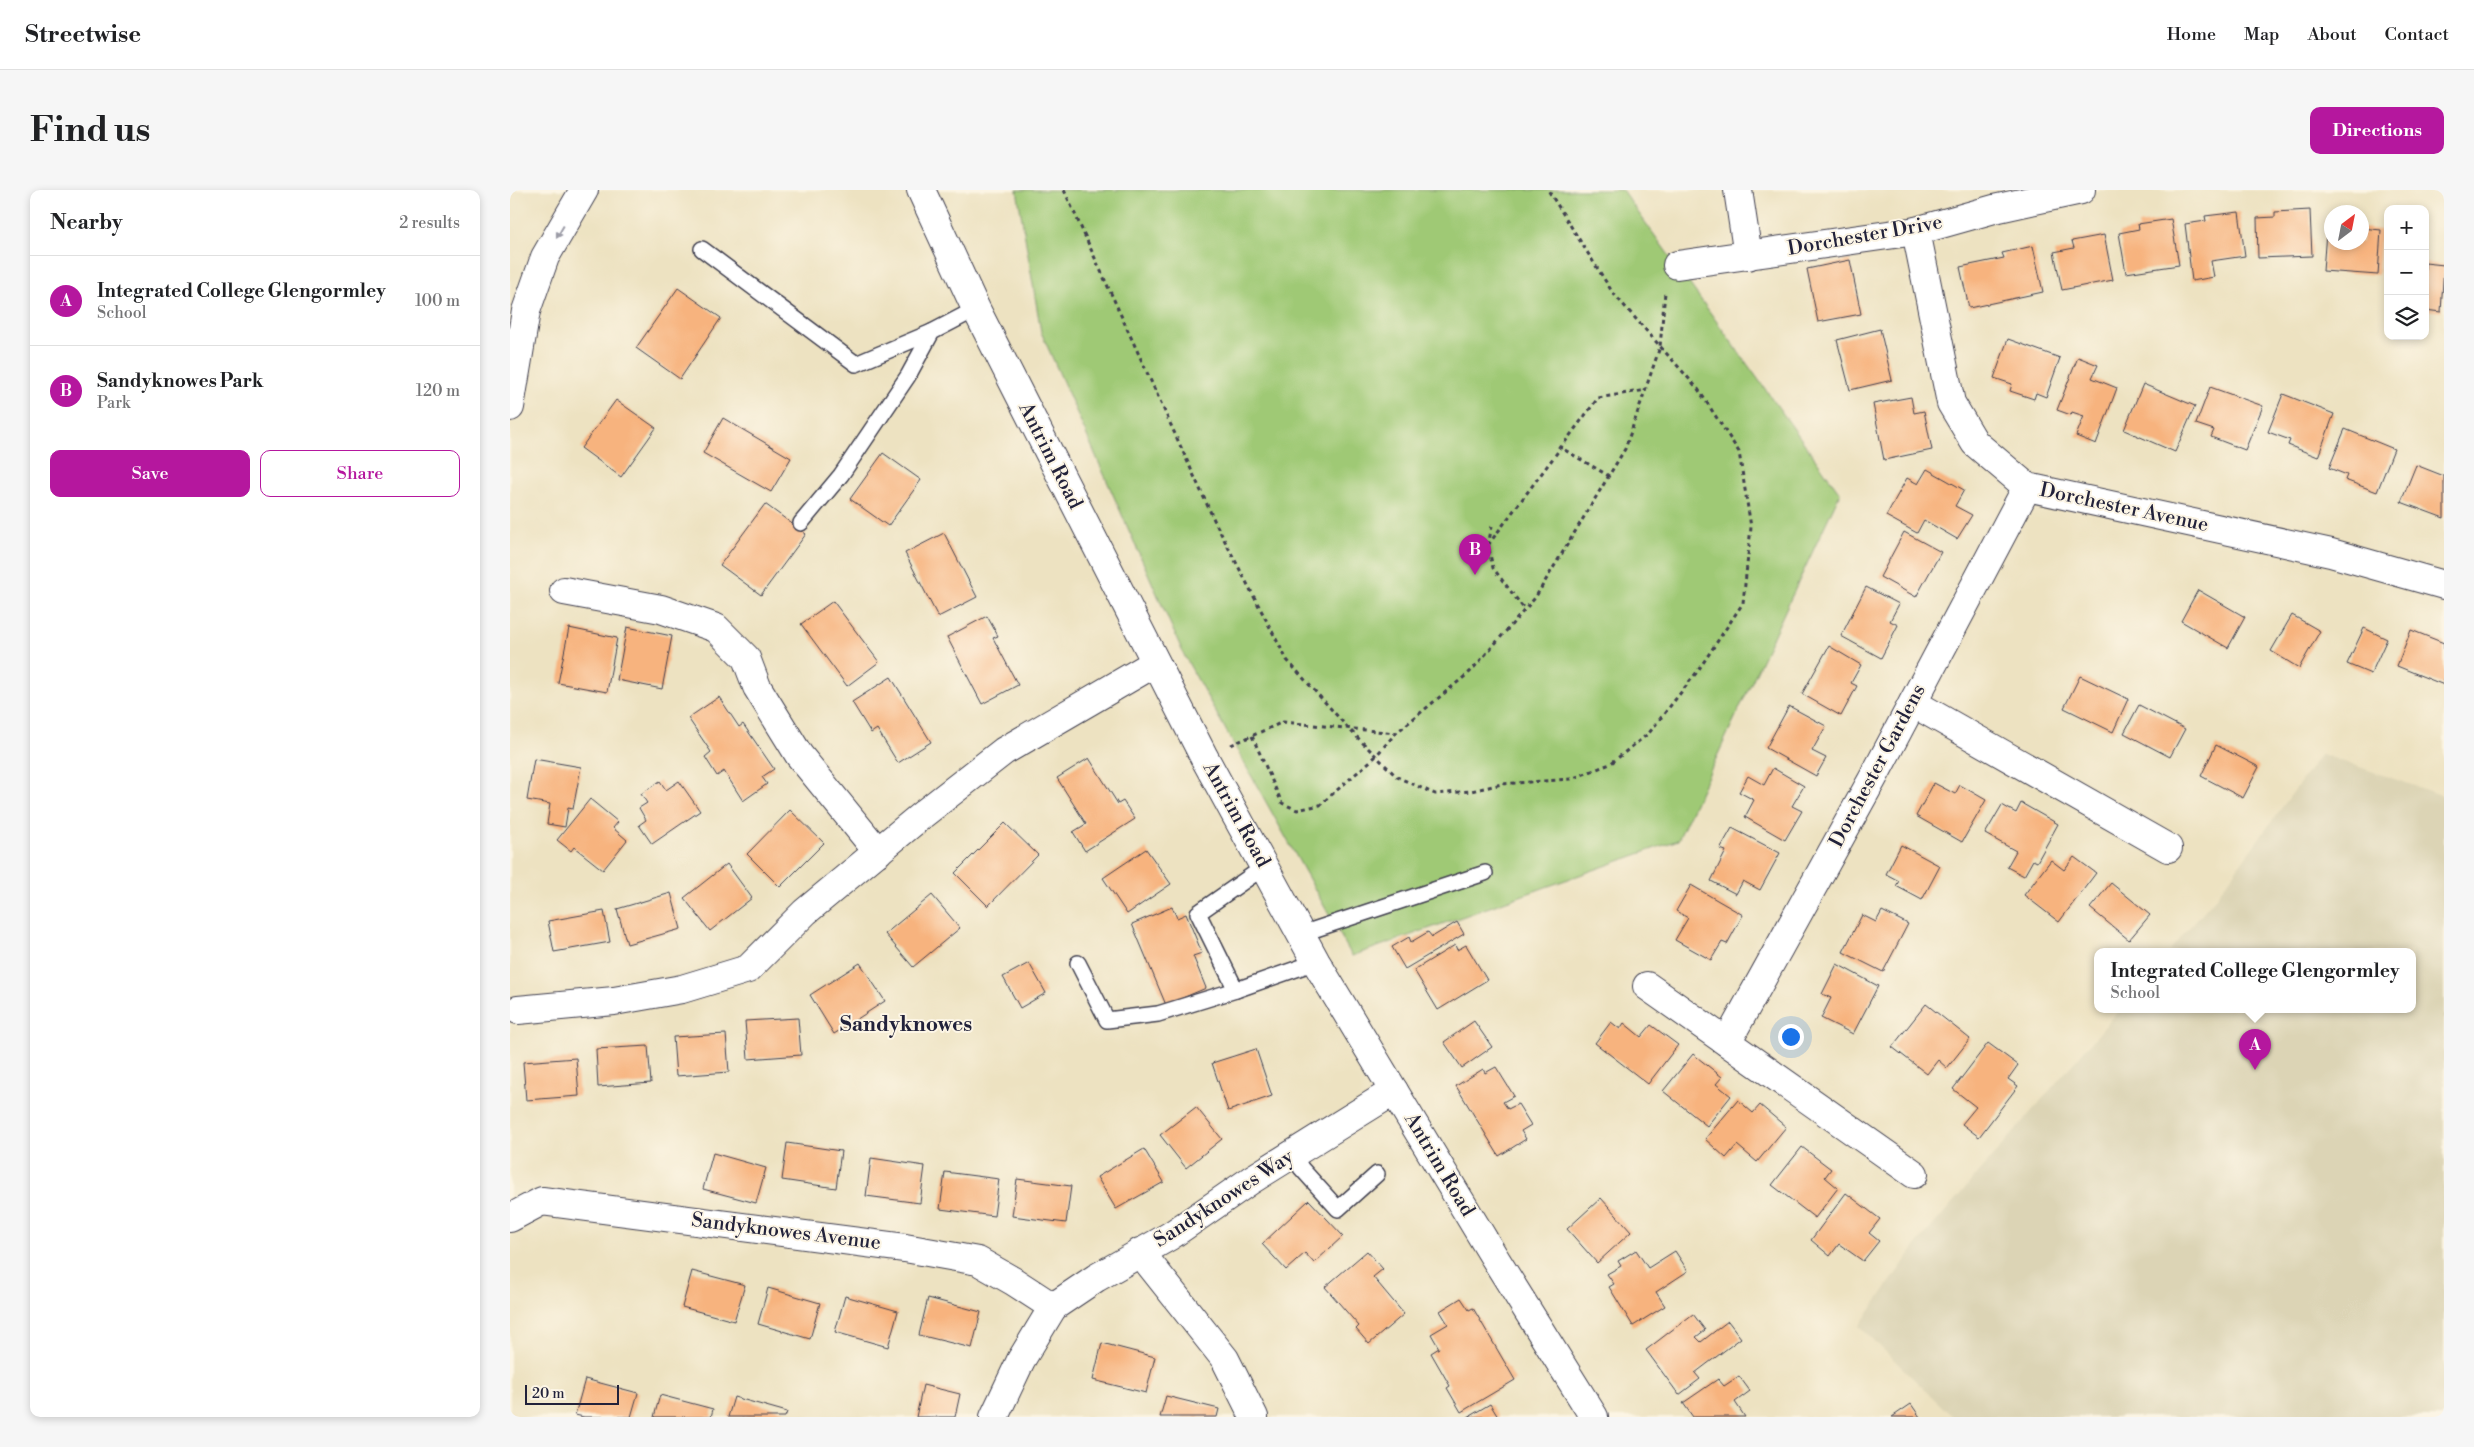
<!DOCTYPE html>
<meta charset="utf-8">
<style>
:root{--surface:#fff;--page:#f6f6f6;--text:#202124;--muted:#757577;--line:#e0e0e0;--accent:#b5179e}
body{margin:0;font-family:"Libre Bodoni",serif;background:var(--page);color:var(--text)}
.controls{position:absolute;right:15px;top:15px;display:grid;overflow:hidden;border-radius:10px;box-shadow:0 2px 8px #0003}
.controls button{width:45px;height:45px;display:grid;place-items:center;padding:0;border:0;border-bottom:1px solid var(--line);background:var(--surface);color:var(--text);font:25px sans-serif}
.compass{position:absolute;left:1814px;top:15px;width:45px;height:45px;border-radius:50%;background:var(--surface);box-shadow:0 2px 8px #0003;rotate:32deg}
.scale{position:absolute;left:15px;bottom:12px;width:94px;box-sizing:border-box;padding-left:5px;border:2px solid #22223b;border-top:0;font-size:14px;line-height:18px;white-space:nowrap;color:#22223b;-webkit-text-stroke:4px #fcf5e5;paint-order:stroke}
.you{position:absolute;left:1280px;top:846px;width:18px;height:18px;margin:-12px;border:4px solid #fff;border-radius:50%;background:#1a73e8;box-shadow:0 0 0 8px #1a73e833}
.badge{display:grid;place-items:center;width:32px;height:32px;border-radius:50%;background:var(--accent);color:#fff;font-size:16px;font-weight:700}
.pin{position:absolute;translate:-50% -41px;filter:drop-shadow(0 1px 2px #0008)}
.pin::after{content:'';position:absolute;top:26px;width:18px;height:15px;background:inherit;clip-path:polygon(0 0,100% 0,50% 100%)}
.popup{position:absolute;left:1584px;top:758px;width:322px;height:65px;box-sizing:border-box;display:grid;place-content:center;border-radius:10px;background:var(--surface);filter:drop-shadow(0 1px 4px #0005);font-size:16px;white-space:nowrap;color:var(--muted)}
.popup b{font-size:19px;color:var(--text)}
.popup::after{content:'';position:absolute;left:50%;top:100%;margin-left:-10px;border:10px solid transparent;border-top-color:var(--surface)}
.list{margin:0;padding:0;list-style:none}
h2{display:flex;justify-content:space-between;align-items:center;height:65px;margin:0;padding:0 20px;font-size:21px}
h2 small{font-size:16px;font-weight:400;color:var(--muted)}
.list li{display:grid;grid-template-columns:32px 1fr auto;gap:15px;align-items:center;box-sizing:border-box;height:90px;padding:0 20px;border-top:1px solid var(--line)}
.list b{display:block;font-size:19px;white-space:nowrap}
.list p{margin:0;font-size:16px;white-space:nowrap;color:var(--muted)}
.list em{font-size:16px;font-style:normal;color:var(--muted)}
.actions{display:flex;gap:10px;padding:15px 20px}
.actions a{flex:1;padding:11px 0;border:1px solid var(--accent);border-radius:10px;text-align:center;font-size:18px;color:var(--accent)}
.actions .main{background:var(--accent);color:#fff}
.icon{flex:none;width:28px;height:28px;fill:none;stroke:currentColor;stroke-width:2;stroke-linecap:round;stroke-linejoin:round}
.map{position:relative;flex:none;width:1934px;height:1227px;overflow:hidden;border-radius:10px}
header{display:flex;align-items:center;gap:30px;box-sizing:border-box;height:70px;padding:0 25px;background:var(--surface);border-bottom:1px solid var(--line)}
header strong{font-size:24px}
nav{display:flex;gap:28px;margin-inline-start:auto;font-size:18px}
.intro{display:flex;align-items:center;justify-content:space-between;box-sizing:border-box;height:120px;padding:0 30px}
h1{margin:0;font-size:35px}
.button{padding:12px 22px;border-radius:10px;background:var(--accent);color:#fff;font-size:18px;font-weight:700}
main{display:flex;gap:30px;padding:0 30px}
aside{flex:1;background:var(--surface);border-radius:10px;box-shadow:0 2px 8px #0003}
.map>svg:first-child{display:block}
</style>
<header>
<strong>Streetwise</strong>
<nav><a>Home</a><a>Map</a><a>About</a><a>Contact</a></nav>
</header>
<div class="intro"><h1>Find us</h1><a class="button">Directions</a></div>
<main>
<aside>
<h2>Nearby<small>2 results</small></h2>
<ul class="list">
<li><span class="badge">A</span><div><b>Integrated College Glengormley</b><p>School</p></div><em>100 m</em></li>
<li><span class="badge">B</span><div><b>Sandyknowes Park</b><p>Park</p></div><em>120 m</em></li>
</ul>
<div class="actions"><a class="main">Save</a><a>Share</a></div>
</aside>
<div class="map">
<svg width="1934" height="1227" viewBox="0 0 1934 1227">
<rect width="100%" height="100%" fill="#fcf5e5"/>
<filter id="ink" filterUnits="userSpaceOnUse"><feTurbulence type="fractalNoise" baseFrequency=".02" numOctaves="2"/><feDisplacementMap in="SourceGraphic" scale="10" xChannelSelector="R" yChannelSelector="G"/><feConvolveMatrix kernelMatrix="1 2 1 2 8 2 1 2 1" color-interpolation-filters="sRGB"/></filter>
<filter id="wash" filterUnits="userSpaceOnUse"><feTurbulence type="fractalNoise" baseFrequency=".0096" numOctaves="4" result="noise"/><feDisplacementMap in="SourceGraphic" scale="20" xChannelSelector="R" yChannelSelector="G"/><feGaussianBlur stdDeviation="1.12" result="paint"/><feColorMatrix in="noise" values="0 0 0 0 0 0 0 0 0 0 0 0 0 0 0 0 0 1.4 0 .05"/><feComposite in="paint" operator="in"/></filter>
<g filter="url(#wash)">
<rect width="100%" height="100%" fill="#ede2c1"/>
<path fill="#dcd4b5" d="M1811 564 1934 606V1227H1443L1349 1136 1407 1054 1610 819H1902V761H1659L1707 706Z"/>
<path fill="#9fc975" stroke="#607658" d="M507 0H1112L1330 303 1168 650 842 766 675 467 531 142Z"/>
<g id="blocks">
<g fill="#f7b37e">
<path d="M1800 20 1802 66 1748 68 1747 28 1765 27V22Z"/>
<path d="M1729 22 1735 66 1701 71 1704 87 1682 91 1675 34 1696 31 1695 26Z"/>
<path d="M1661 29 1669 75 1616 83 1609 43 1629 39 1628 34Z"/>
<path d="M1852 38 1871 40 1868 85 1813 81 1816 42H1822V52H1852Z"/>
<path d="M1594 45 1603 90 1552 100 1544 62 1564 58 1562 51Z"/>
<path d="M1523 56 1533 102 1459 118 1450 77 1494 68 1492 63Z"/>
<path d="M1340 70 1351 124 1308 132 1297 79Z"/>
<path d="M1915 73 1934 75 1931 122 1915 120Z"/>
<path d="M168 98 211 128 170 189 126 158Z"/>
<path d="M1370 139 1382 190 1340 200 1327 150Z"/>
<path d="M1498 149 1550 168 1536 207 1526 203 1524 209 1500 201 1502 194 1484 188Z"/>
<path d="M1568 167 1588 175 1582 188 1607 198 1586 254 1566 246 1574 226 1562 222 1561 225 1547 220Z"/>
<path d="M1633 194 1685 216 1665 262 1614 240Z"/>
<path d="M1700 197 1753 216 1735 260 1701 247 1704 240 1686 234Z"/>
<path d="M1773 204 1824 224 1808 267 1778 255 1780 250 1758 242Z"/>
<path d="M1401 207 1404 223 1414 221 1422 260 1374 270 1363 214Z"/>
<path d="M106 210 146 238 111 287 71 258Z"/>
<path d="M213 228 281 268 261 302 193 263Z"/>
<path d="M1835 239 1884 259 1867 302 1835 290 1837 285 1819 278Z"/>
<path d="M373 263 411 290 378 336 340 309Z"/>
<path d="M1906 275 1934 286V328L1891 312Z"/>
<path d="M1417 279 1454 300 1445 316 1462 325 1447 349 1414 330 1407 343 1376 326 1397 288 1408 294Z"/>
<path d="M255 314 296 344 251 405 210 375Z"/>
<path d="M1394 342 1431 362 1406 407 1370 387Z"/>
<path d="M434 343 467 407 428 427 395 363Z"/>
<path d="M1356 397 1389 414 1380 431 1388 435 1371 468 1331 446Z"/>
<path d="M1688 400 1735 427 1718 458 1671 431Z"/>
<path d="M323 411 369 472 337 496 291 434Z"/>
<path d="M1782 425 1810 441 1789 478 1761 461Z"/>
<path d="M477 426 488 446 483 448 508 495 472 514 437 447Z"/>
<path d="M117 437 162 446 152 499 107 490Z"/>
<path d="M59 438 107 448 97 502 48 493Z"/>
<path d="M1854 438 1877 449 1861 484 1837 474Z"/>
<path d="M1901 440 1934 453V495L1887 476Z"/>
<path d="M1319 456 1351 475 1341 493 1347 496 1331 526 1292 504Z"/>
<path d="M1570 486 1618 509 1603 542 1554 518Z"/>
<path d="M381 487 421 552 388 573 367 539 361 543 342 512Z"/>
<path d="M209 507 229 537 233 534 264 579 252 587 257 594 233 611 214 581 207 586 195 567 201 562 178 528Z"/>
<path d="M1629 515 1675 539 1660 567 1614 543Z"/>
<path d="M1279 516 1316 536 1302 561 1316 568 1306 586 1256 558Z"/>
<path d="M1706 555 1749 577 1733 608 1691 586Z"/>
<path d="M579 568 608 614 613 611 625 629 575 661 563 642 576 634 547 588Z"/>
<path d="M24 569 71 577 63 619 58 618 55 637 37 634 40 614 17 610Z"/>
<path d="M1263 578 1294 596 1282 616 1292 621 1275 650 1235 627 1244 610 1229 602 1238 586 1254 595Z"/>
<path d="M150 591 156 600 169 591 190 621 142 654 129 635 136 630 129 618 137 613 131 604Z"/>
<path d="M1424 593 1445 604 1450 595 1476 610 1452 652 1406 626Z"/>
<path d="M80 609 108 632 103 638 117 650 93 680 64 657 61 661 47 650Z"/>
<path d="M1511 613 1548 634 1527 672 1523 670 1514 686 1497 677 1506 661 1475 644 1492 615 1506 623Z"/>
<path d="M280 620 314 653 270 697 237 664Z"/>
<path d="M495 633 528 665 478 716 445 683Z"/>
<path d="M1222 638 1270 663 1250 700 1233 691 1226 704 1201 691 1216 661 1210 659Z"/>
<path d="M1391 655 1430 676 1412 710 1386 696 1389 691 1376 684Z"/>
<path d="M636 659 661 694 617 724 593 688Z"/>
<path d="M1564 667 1586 683 1549 732 1514 705 1541 670 1554 680Z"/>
<path d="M217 674 242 708 200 741 174 708Z"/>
<path d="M1601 693 1640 725 1619 750 1580 718Z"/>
<path d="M1181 695 1233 725 1217 754 1212 752 1201 770 1165 750 1178 728 1166 721Z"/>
<path d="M161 703 171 739 117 754 107 719Z"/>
<path d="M422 705 450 738 403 777 375 744Z"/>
<path d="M662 717 667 728 676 724 692 763 683 766 696 798 656 815 622 734Z"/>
<path d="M94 721 100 752 44 762 38 731Z"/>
<path d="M1372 721 1398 734 1373 782 1333 762 1352 725 1366 732Z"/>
<path d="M947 732 954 744 895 779 882 757 899 747 901 752 918 742 922 747Z"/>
<path d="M945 755 947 760 956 755 977 790 928 820 904 780Z"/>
<path d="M350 773 375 811 324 844 300 805Z"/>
<path d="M519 773 536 803 510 818 493 787Z"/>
<path d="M1327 774 1368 796 1343 844 1311 828 1321 808 1312 804Z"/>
<path d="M1416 814 1460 849 1437 878 1428 870 1417 884 1382 857Z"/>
<path d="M288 828 291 865 238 869 235 831Z"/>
<path d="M964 831 982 857 952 878 934 852Z"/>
<path d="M1101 832 1110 839 1114 833 1131 847 1141 835 1168 855 1138 894 1085 853Z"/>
<path d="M216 844 219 882 166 886 163 847Z"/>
<path d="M1478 853 1508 875 1498 889 1508 896 1469 947 1452 934 1466 917 1443 899Z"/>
<path d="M138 856 141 893 88 897 86 859Z"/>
<path d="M746 859 762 906 718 921 702 873Z"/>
<path d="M1183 864 1212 887 1206 894 1221 906 1197 936 1153 901Z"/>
<path d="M66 868 69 906 16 910 13 872Z"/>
<path d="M986 877 1004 906 993 912 998 919 1008 914 1021 935 1011 941 1016 949 989 966 946 896 973 879 975 883Z"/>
<path d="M1228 910 1243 923 1250 915 1276 937 1247 972 1227 955 1216 968 1195 949Z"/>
<path d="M686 917 712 949 676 978 650 945Z"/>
<path d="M277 953 331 961 326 998 272 990Z"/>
<path d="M1292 957 1321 979 1315 987 1328 998 1305 1028 1262 995Z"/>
<path d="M634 959 654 992 606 1019 587 987Z"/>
<path d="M203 963 256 978 246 1013 193 999Z"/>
<path d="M361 968 415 976 410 1013 356 1006Z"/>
<path d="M435 982 489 989 484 1026 430 1019Z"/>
<path d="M507 989 561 996 556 1033 502 1026Z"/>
<path d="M1336 1003 1370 1029 1359 1043 1369 1051 1353 1071 1329 1054 1320 1066 1301 1050Z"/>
<path d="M1091 1008 1121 1042 1087 1073 1057 1039Z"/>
<path d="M799 1010 833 1046 804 1073 795 1063 776 1080 752 1054Z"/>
<path d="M1126 1060 1138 1078 1165 1061 1178 1081 1146 1102 1155 1116 1123 1136 1099 1097 1104 1094 1097 1084 1111 1076 1108 1071Z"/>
<path d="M857 1061 873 1079 863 1087 894 1124 859 1154 846 1139 849 1136 815 1097Z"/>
<path d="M182 1081 235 1095 224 1131 172 1117Z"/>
<path d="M258 1098 310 1113 300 1149 248 1134Z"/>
<path d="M335 1106 388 1121 378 1157 325 1142Z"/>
<path d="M418 1108 471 1122 462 1158 409 1145Z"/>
<path d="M951 1108 959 1120 963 1118 1005 1190 951 1222 937 1198 940 1196 921 1163 929 1158 921 1144 938 1134 930 1121Z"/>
<path d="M1183 1124 1195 1140 1186 1147 1191 1152 1218 1131 1231 1148 1185 1183 1190 1189 1169 1205 1136 1160Z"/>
<path d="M592 1153 645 1167 636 1203 583 1190Z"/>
<path d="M1229 1186 1240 1201 1225 1212 1235 1227H1183L1173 1213 1208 1189 1214 1196Z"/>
<path d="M75 1189 128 1203 121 1227H74L65 1225Z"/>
<path d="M413 1195 450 1204 445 1227H406Z"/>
<path d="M150 1205 203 1219 201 1227H144Z"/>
<path d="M656 1206 709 1219 707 1227H650Z"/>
<path d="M224 1207 277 1222 275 1227H218Z"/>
<path d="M980 1214 988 1227H958Z"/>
<path d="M1401 1214 1410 1227H1382Z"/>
</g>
</g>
</g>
<g filter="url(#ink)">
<use href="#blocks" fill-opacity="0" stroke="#403f4f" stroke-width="1"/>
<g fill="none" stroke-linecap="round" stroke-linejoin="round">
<g stroke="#403f4f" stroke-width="18">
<g id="service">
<path d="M192 59 346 174 422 142"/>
<path d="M291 333 331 285 398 186 422 142 466 119"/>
<path d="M754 677 688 723 726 800 806 772"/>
<path d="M791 744 975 683"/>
<path d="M568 773 597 830 648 824 726 800"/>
<path d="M784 964 791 978 828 1019 867 984"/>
</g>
</g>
<g stroke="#403f4f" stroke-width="30">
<g id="minor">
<path d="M1228 0 1238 66"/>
<path d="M1406 41 1441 213 1465 253 1517 297 1821 363 1934 395"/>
<path d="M1167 75 1406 41 1484 19 1571 0"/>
<path d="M54 401 151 419 206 438 236 468 247 497 289 565 368 662"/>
<path d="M1403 513 1658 658"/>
<path d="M1137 796 1404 984"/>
<path d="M8 820 104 811 172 799 238 779 295 722 412 625 494 561 645 473"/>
<path d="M1217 852 1363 588 1517 297"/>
<path d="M0 1028 32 1011 395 1058 468 1071 503 1091 543 1117"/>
<path d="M630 1062 715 1169 744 1227"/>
<path d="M484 1227 511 1170 543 1117 586 1088 660 1046 741 990 884 901"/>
</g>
</g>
<g stroke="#403f4f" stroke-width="30">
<path id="primary" d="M411 0 466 119 694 567 806 772 983 1065 1084 1227"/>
</g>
<g stroke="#403f4f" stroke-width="30">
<path id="motorway" d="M0 217 16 121 35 67 74 0"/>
</g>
<g stroke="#403f4f" stroke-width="3" stroke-dasharray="4 4" stroke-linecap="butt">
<path d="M554 0 705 332 777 470 839 539 887 587 925 604 961 601 992 594 1061 589 1100 574 1139 543 1187 482 1233 413 1241 337 1229 262 1188 199 1103 103 1038 0"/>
<path d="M1048 256 1099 286"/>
<path d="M982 336 978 355 983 378 1015 420"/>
<path d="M978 355 1088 208 1136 200"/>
<path d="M742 546 772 613 787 620 810 615 865 567 886 543"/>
<path d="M721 555 773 532 886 543 960 482 1025 408 1115 259 1150 157 1155 102"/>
</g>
<use href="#service" stroke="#fff" stroke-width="15"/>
<use href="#minor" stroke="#fff" stroke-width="28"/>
<use href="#primary" stroke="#fff" stroke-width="28"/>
<use href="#motorway" stroke="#fff" stroke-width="28"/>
</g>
<defs><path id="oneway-solid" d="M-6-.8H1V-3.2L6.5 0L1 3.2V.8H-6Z" transform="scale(1.25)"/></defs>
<use fill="#9c9ca7" href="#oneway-solid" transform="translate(50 42) rotate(120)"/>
</g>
<g text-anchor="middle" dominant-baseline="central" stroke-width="4" stroke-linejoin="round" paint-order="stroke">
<g font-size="20" fill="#22223b" stroke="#fcf5e5">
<text transform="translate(1355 46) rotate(-10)">Dorchester Drive</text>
<text transform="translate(540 266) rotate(63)">Antrim Road</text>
<text transform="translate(1614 318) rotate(12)">Dorchester Avenue</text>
<text transform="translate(1368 576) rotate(-62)">Dorchester Gardens</text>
<text transform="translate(726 625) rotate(61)">Antrim Road</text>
<text transform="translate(929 975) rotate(59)">Antrim Road</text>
<text transform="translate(714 1009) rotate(-33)">Sandyknowes Way</text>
<text transform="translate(276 1042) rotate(7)">Sandyknowes Avenue</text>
</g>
<g font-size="21" font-weight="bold" fill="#22223b" stroke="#fcf5e5">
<text x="396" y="835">Sandyknowes</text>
</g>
</g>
</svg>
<div class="controls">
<button>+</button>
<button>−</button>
<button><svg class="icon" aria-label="layers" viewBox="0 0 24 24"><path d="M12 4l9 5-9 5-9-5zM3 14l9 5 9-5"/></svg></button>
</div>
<svg class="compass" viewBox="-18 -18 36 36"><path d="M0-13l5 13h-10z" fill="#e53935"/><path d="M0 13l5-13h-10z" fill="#757577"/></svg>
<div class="scale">20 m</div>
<div class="you"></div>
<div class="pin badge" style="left:1745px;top:880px">A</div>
<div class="popup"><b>Integrated College Glengormley</b>School</div>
<div class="pin badge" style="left:965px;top:385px">B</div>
</div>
</main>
